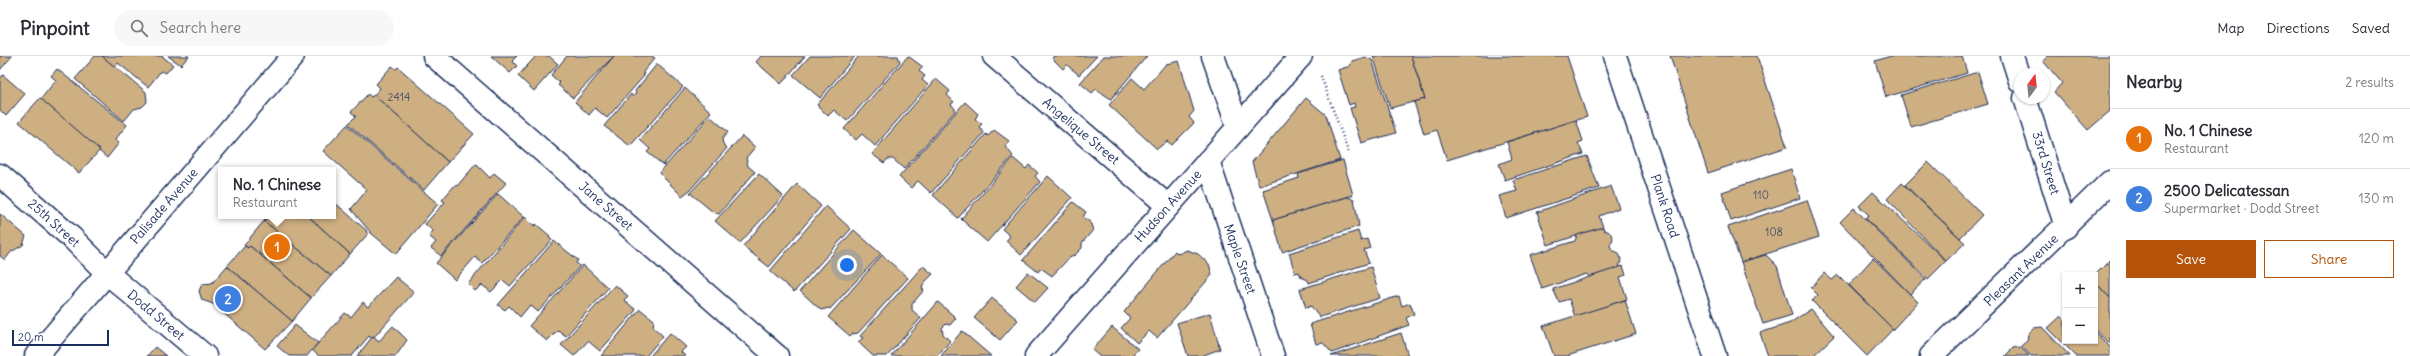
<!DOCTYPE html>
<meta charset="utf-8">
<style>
:root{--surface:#fff;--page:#f7f7f7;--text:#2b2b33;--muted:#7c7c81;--line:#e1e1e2;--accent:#b45309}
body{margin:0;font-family:Delius,sans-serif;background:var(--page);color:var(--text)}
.controls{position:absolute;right:12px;bottom:12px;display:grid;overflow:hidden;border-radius:0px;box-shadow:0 1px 3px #0004}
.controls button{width:36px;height:36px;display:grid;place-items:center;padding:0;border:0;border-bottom:1px solid var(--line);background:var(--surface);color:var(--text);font:20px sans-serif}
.compass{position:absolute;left:2014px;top:12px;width:36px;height:36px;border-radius:50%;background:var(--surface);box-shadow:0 1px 3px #0004;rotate:15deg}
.scale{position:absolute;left:12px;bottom:10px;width:97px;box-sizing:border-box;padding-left:4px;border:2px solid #1b2f5e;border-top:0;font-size:11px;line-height:14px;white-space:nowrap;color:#1b2f5e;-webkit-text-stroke:3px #fff;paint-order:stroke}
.you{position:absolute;left:847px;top:209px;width:14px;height:14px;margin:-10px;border:3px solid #fff;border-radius:50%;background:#1a73e8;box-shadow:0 0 0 6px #1a73e833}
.badge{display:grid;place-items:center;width:26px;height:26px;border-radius:50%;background:var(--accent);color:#fff;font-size:13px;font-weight:700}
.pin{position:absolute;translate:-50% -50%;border:2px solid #fff;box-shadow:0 1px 4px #0006}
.popup{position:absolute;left:218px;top:111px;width:118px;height:52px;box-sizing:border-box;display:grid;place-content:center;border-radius:0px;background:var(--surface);filter:drop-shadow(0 1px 3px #0005);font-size:13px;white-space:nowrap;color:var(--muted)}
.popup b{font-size:15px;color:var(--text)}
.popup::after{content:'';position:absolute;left:50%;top:100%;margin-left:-8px;border:8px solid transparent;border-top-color:var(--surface)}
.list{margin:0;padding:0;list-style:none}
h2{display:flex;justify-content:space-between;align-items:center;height:52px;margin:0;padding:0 16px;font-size:17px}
h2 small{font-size:13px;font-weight:400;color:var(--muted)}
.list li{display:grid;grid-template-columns:26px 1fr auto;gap:12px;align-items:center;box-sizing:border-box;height:60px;padding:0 16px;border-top:1px solid var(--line)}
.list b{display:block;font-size:15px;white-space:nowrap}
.list p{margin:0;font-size:13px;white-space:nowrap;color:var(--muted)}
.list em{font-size:13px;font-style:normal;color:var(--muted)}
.actions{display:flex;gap:8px;padding:12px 16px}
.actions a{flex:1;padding:9px 0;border:1px solid var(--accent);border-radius:0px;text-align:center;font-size:14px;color:var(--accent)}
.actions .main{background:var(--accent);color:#fff}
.icon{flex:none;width:22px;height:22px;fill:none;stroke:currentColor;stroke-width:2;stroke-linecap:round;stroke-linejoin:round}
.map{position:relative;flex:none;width:2110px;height:300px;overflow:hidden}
header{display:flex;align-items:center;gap:24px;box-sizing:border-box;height:56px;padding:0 20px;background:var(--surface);border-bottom:1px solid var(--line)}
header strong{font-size:19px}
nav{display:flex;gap:22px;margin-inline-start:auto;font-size:14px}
.search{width:280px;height:36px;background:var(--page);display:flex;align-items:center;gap:10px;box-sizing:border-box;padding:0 14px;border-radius:22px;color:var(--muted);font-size:15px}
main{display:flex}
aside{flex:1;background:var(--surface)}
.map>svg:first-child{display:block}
</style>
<header>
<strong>Pinpoint</strong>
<div class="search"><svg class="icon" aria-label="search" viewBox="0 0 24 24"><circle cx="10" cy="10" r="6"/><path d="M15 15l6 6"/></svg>Search here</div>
<nav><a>Map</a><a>Directions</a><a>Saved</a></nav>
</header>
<main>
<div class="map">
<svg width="2110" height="300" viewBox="0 0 2110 300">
<rect width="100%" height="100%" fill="#fff"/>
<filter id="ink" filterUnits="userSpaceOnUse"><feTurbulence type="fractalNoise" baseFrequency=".025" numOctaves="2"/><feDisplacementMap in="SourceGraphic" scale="8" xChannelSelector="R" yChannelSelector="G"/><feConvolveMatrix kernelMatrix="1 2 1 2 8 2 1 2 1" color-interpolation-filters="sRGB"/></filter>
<g filter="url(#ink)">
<g fill="#ceaf82" stroke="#1b2f5e">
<path d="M0 0H12L0 14Z"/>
<path d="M95 0H102L146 36 147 46 142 51 134 53 124 65 75 23Z"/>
<path d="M102 0H162L173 9 166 17 161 15 148 31 118 7 115 11Z"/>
<path d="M168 0H189L181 9Z"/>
<path d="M491 0H517L512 5 517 10 510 17Z"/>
<path d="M536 0H549L558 8 534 35 518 20Z"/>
<path d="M567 0H614L573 42 558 29 560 27 551 19Z"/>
<path d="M614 0H652L655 2 643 16 644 20 607 62 595 52 589 59 575 46Z"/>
<path d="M761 0H805L781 28 756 6Z"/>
<path d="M810 0H855L820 42 793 19Z"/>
<path d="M859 0H898L900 6 847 65 834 54 828 60 817 49Z"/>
<path d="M908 0 923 11 919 15 925 20 922 24 928 29 875 90 862 78 856 84 844 73Z"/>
<path d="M1054 0H1097L1079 19 1067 9 1063 13 1052 2Z"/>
<path d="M1104 0H1147L1111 43 1096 33 1092 37 1080 27Z"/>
<path d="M1373 0H1411L1425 43 1390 52Z"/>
<path d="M1411 0H1567L1587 61 1447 104 1437 74 1424 78 1414 46 1425 43Z"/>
<path d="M1670 0H1757L1787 91 1708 117Z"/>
<path d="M1891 0H1962L1967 17 1886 41 1875 5Z"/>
<path d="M2048 0H2110V55L2088 74 2054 36 2062 27 2043 5Z"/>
<path d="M1365 1 1372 4 1396 77 1361 87 1350 52 1355 51 1354 47 1349 49 1338 14 1350 10 1352 5Z"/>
<path d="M1179 5 1194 55 1189 61 1194 67 1172 89 1167 85 1157 93 1109 49 1132 22 1144 33 1166 8Z"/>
<path d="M657 8 683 31 630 90 604 70 631 38 633 41 636 37 635 35Z"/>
<path d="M392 10 396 13 398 11 474 78 448 106 374 39 380 32 376 28Z"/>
<path d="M57 13 127 69 115 84 119 87 107 102 41 43 56 24 51 20Z"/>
<path d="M1978 16 1988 48 1911 71 1901 39Z"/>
<path d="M3 19 25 38 6 60 0 54V23Z"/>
<path d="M936 23 950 35 947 39 954 46 951 48 956 54 904 113 893 103H888L884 107 872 98Z"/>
<path d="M685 32 711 56 663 109 647 96 650 93 640 84Z"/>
<path d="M368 38 371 41 374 39 448 106 424 134 348 68 356 60 351 56Z"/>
<path d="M40 42 100 94 79 117 19 66Z"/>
<path d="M1306 42 1326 59 1340 104 1259 130 1252 106Z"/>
<path d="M965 46 978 58 975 63 982 68 979 71 984 77 931 137 918 125 911 132 899 121Z"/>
<path d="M710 60 728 76 722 83 723 88 727 92 690 134 682 140 659 117Z"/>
<path d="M1576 64 1583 85 1578 87 1583 98 1505 124 1499 108 1512 103 1507 86Z"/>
<path d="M347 69 438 148 396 198 371 177 351 153 367 134 323 95Z"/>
<path d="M994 74 1009 85 1005 90 1013 100 958 162 933 139 986 78 988 80Z"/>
<path d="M742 80 755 91 746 102 748 110 755 116 719 158 713 156 690 137Z"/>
<path d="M1587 100 1599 132 1506 162 1499 140 1517 135 1513 124Z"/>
<path d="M1013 102 1026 113 1029 109 1038 117 1035 120 1040 126 987 186 961 163Z"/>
<path d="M1343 104 1353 139 1273 164 1263 134 1299 122 1298 118Z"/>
<path d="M1928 106 1982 159 1960 182 1905 129Z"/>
<path d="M476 108 490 122 494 117 506 127 441 200 431 192 436 186 429 180 433 175 425 168 445 146 442 144 455 129 457 130Z"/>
<path d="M1791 113 1800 142 1731 165 1722 136Z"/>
<path d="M759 118 783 140 740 187 715 165Z"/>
<path d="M1048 120 1072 142 1021 199 1006 185 1010 180 1002 173Z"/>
<path d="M1902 127 1965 187 1946 205 1887 143Z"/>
<path d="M797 128 821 150 769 211 743 190Z"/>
<path d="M1611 130 1619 152 1599 160 1603 171 1548 189 1537 156Z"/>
<path d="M1873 136 1946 205 1928 223 1865 162 1869 159 1859 150Z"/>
<path d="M498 138 524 161 482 207 475 201 455 224 436 207Z"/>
<path d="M1347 141 1354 143 1359 170 1282 196 1273 164Z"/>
<path d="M1807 144 1819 181 1741 206 1728 171Z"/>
<path d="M333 145 367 175 366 176 368 178 350 198 308 160H333Z"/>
<path d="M1073 146 1086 156 1083 161 1090 166 1093 174 1082 187V192L1075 199 1071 200 1052 220 1041 212 1038 216 1023 204Z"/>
<path d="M826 150 851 173 794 236 770 215Z"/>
<path d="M1854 152 1926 223 1910 238 1840 166Z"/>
<path d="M0 158 26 180 23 189 11 196 5 204 0 200Z"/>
<path d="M269 160H308L350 198 331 220 264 165Z"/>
<path d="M525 161 534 170 536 168 550 180 549 182 552 184 510 230 503 224 491 236 482 229 475 235 468 228Z"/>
<path d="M264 165 331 220 311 242 250 190 248 192 244 189Z"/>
<path d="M1603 171 1604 174 1610 176 1613 183 1610 189 1612 194 1619 197 1621 204 1619 212 1590 221 1586 218 1542 233 1530 199 1575 185 1577 179Z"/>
<path d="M854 174 881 198 830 253 829 252 821 254 800 235Z"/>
<path d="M1358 175 1361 185 1367 183 1370 192 1364 194 1369 207 1309 227 1308 224 1301 221 1299 216 1295 217 1289 197Z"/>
<path d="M554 185 578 204 576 207 580 210 538 256 530 249 520 261 509 250 505 254 498 249Z"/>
<path d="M245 190 248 192 250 190 311 242 292 265 227 210Z"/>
<path d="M1187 194 1198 198 1209 208 1212 219 1157 282 1149 275 1137 287 1121 272 1130 262 1124 256 1175 195 1178 198Z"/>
<path d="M882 199 908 222 858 277 852 278 850 280 828 261Z"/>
<path d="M1766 199 1777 210 1792 259 1763 268 1741 206Z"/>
<path d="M1873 202 1918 246 1893 273 1849 229Z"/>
<path d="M2110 204V242L2095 226V219Z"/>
<path d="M583 209 608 232 566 280 558 274 547 285 529 270Z"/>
<path d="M227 210 292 265 265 293 213 248 202 244 199 235 202 228 212 227Z"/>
<path d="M923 210 933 218 924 227 922 233 924 234 912 248V254L921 262 887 300H873L858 286 863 282 860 280Z"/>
<path d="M1623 210 1626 219 1620 221 1627 243 1575 261 1569 243 1559 246 1553 233Z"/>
<path d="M1371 211 1380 242 1320 261 1311 250 1306 252 1300 233Z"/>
<path d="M1028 216 1048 232 1035 246 1016 230Z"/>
<path d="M1824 217 1832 224 1838 219 1893 273 1867 300 1812 245 1818 239 1811 232Z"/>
<path d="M396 221 414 236 374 281 372 283 369 280 352 300H319L312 294 345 257 351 261 363 246 368 251Z"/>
<path d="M2095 226 2110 242V288L2095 274Z"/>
<path d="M615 229 628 240 624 244 636 254 600 295 588 285 574 300 561 289Z"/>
<path d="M1399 240 1402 250 1410 247 1414 258 1406 262 1409 269 1332 297 1323 287 1316 288 1310 268Z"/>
<path d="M992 242 1018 264 1000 284 974 262Z"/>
<path d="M1625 244 1636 278 1567 300H1554L1543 270Z"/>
<path d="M938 246 956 262 950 269 946 268 942 272 943 278 950 285 937 300H891Z"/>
<path d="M640 253 654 264 653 271 663 280 646 300H601Z"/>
<path d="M1811 253 1834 280 1813 300H1768L1760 277 1790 267Z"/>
<path d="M1210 257 1220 293 1201 300H1188L1177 267Z"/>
<path d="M2061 260 2065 264V285H2095V276L2110 291V300H2076L2048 272Z"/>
<path d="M295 269 318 287 307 300H289L277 290Z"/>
<path d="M393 270 407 284 396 300H357L373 280 379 285Z"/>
<path d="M1112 271 1138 293 1131 300H1099L1092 294Z"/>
<path d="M2042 271 2070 300H2031L2021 290 2027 285 2028 278 2034 272Z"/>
<path d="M962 275 991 300H941Z"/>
<path d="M670 277 686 291 681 296 685 300H650Z"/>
<path d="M1401 277 1408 300H1331Z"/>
<path d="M155 291 166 300H147Z"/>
<path d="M2020 291 2029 300H2005L2013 292Z"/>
</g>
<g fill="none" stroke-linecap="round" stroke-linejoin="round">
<g stroke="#1b2f5e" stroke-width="25">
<g id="minor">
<path d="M434 0 777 300"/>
<path d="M994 0 1168 150"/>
<path d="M1213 0 1238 71"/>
<path d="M2012 0 2020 25"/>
<path d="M2025 42 2066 171"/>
<path d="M1208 105 1273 300"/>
<path d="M0 119 72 182 107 217 205 300"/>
<path d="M1036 300 1301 0"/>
</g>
</g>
<g stroke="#1b2f5e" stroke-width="25">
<path id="tertiary" d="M1931 300 2110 126"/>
</g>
<g stroke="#1b2f5e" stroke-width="25">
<g id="secondary">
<path d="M1615 0 1715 300"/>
<path d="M36 300 293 0"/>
</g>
</g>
<path stroke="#1b2f5e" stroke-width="2.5" stroke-dasharray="1 3" stroke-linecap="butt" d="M1321 20 1349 98"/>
<use href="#minor" stroke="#fff" stroke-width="22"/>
<use href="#tertiary" stroke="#fff" stroke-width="22"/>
<use href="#secondary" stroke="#fff" stroke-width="22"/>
</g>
</g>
<g text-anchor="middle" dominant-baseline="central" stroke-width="3.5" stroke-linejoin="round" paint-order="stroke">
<g font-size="11" fill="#484f67">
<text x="399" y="41">2414</text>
<text x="1761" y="139">110</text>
<text x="1774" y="176">108</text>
</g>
<g font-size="13" fill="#1b2f5e" stroke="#fff">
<text transform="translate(1081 75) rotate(40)">Angelique Street</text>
<text transform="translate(2046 107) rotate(73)">33rd Street</text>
<text transform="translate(164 150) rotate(-49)">Palisade Avenue</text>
<text transform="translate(606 150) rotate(41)">Jane Street</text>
<text transform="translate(1168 150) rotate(-48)">Hudson Avenue</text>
<text transform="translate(1665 150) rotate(72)">Plank Road</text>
<text transform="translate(54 167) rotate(42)">25th Street</text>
<text transform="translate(1240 203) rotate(71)">Maple Street</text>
<text transform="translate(2021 214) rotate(-44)">Pleasant Avenue</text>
<text transform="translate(156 259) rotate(40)">Dodd Street</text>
</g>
</g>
</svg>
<div class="controls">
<button>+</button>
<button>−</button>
</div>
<svg class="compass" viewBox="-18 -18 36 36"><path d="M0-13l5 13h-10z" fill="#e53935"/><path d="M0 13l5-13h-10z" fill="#7c7c81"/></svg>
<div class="scale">20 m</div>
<div class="you"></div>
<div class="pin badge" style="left:277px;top:191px;background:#e8710a">1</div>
<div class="popup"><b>No. 1 Chinese</b>Restaurant</div>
<div class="pin badge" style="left:228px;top:243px;background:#3f7fe0">2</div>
</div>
<aside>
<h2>Nearby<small>2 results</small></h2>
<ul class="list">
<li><span class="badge" style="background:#e8710a">1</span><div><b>No. 1 Chinese</b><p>Restaurant</p></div><em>120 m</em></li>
<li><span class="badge" style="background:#3f7fe0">2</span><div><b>2500 Delicatessan</b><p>Supermarket · Dodd Street</p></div><em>130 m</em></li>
</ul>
<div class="actions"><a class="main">Save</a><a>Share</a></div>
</aside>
</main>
